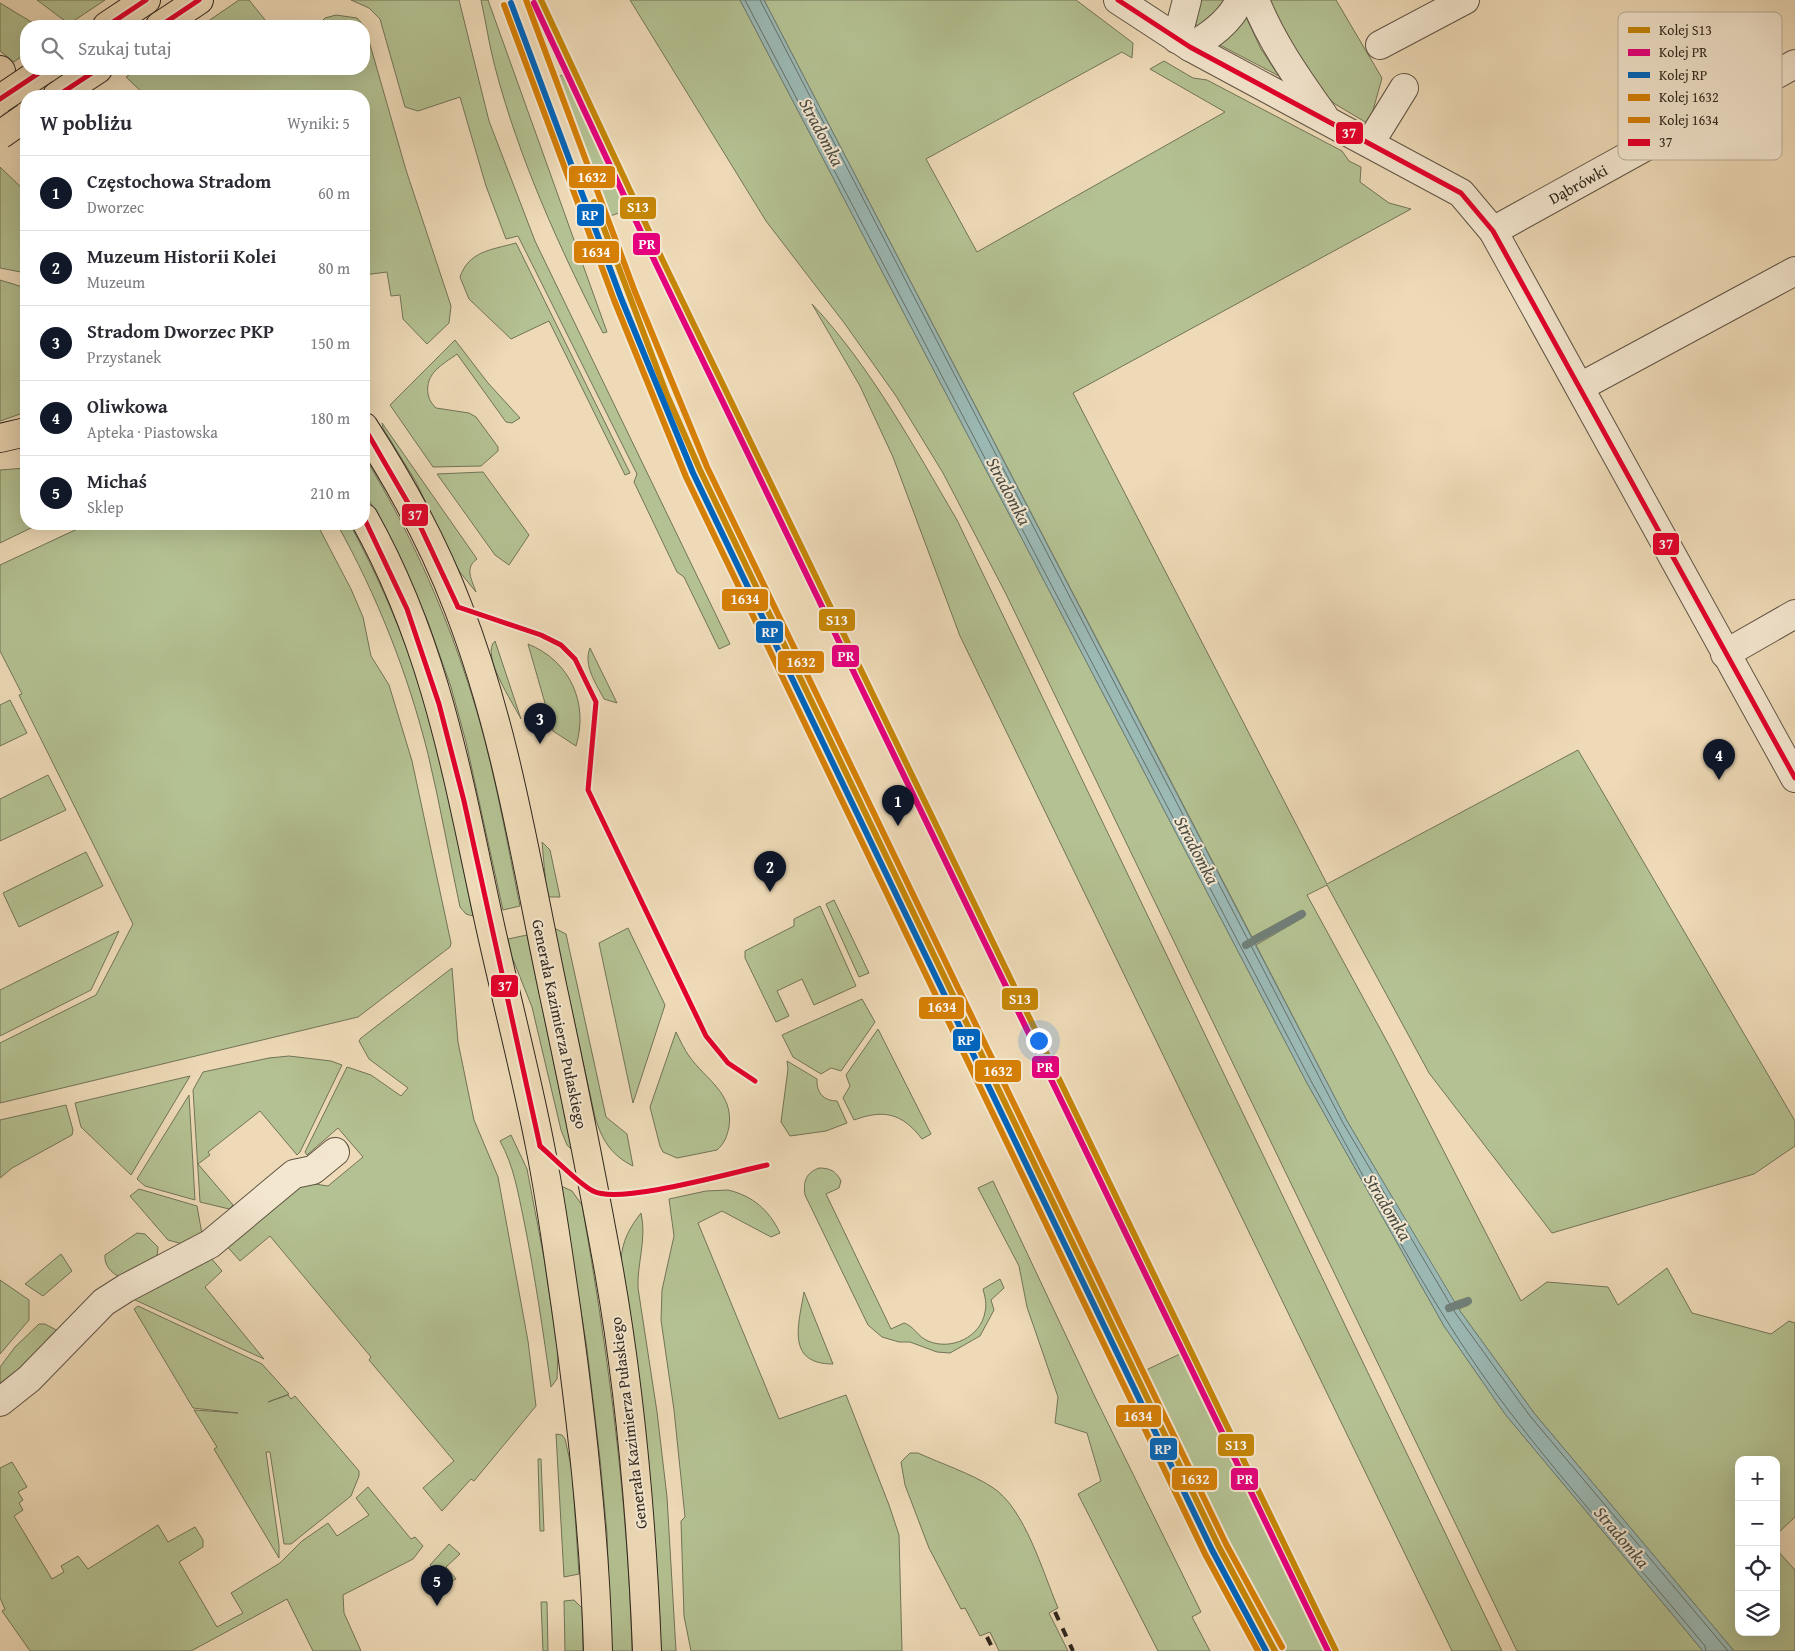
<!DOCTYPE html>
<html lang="pl">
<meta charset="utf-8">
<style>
:root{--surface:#fff;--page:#f7f7f7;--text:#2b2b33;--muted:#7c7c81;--line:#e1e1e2;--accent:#111827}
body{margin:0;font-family:"Gentium Book Plus",serif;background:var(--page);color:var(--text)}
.controls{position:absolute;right:15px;bottom:15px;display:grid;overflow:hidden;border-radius:10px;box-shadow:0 5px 20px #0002}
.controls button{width:45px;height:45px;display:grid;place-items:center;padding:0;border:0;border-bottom:1px solid var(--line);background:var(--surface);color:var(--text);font:25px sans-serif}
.you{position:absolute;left:1038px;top:1040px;width:18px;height:18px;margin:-12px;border:4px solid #fff;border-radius:50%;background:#1a73e8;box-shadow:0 0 0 8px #1a73e833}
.badge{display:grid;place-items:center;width:32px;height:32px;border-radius:50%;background:var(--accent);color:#fff;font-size:16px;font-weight:700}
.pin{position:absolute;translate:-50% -41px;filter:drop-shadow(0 1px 2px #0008)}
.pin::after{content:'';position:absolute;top:26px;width:18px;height:15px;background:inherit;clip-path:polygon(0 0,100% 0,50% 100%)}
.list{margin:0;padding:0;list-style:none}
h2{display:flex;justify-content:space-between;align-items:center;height:65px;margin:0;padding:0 20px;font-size:21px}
h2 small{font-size:16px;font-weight:400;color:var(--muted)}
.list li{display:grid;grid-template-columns:32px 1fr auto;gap:15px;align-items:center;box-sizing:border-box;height:75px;padding:0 20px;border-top:1px solid var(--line)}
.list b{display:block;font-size:19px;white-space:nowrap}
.list p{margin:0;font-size:16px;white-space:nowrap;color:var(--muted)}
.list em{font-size:16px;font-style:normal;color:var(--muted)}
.icon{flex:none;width:28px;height:28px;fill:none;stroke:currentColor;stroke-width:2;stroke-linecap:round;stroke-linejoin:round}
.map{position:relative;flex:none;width:1795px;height:1651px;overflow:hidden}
.search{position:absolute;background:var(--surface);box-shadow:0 5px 20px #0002;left:20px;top:20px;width:350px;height:55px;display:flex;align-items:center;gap:12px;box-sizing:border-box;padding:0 18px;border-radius:20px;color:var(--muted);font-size:19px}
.panel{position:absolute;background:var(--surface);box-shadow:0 5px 20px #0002;left:20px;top:90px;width:350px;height:440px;border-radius:20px}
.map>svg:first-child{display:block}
</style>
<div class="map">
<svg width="1795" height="1651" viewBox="0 0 1795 1651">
<rect width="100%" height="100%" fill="#eedab7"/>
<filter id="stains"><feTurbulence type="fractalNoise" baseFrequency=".004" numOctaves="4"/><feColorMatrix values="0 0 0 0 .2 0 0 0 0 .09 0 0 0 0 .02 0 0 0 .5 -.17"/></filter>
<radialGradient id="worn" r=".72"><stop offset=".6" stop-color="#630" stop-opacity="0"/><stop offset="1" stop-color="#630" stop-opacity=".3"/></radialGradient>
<g fill="#b4c192" stroke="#727458">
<path d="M37 0H105L69 24Z"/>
<path d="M239 0H249L270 26H201Z"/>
<path d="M351 0H459L489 121 535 241 730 644 719 649 684 577 677 572 634 482 637 474 518 236 506 239 486 186 460 97 418 111 405 107 380 19 369 8Z"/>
<path d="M481 0H488L607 332 603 333C560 249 519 159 495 67 489 45 486 22 481 0Z"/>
<path d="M630 0H740L1307 1083 1444 1326 1505 1414 1703 1651H1517L1006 594 943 473 896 396 845 324 766 221Z"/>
<path d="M764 0H1076L1133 43 1132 58 1122 52 926 159 977 252 1225 112 1150 69 1164 61 1193 78 1207 80 1342 151 1349 161 1361 167 1360 182 1389 203 1411 209 1073 393 1327 884 1578 750 1795 1121V1146L1754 1174 1552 1233 1429 1073 1327 885 1307 895 1390 1047 1521 1301 1547 1282 1608 1287 1618 1305 1667 1268 1692 1313 1771 1334 1789 1321 1795 1323V1517L1776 1535V1460H1739V1632H1776V1549L1795 1570V1651H1734L1534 1413 1460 1311 1459 1309 1469 1305 1467 1298 1454 1302 1347 1121 1256 945 1304 917 1300 911 1252 937Z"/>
<path d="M1196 0H1230L1200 27 1195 24Z"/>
<path d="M1263 0H1336L1382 78 1372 114 1367 123 1335 104 1324 94Z"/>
<path d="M0 3 38 26H26V53L14 62 0 51Z"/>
<path d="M336 15 357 18 365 27 406 170 451 306 449 323 427 344 403 319 400 295 391 296 387 272 364 275V96H146L126 77 138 69H364V26H317L325 18Z"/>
<path d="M1245 15 1261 49 1279 76 1216 43Z"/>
<path d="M562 75 631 209 607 217 558 77Z"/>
<path d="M0 167 26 192V273L0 268Z"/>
<path d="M516 243 630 473 625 475 549 321 511 339 469 299 460 277C469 251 491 250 516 243Z"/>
<path d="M0 280 26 288V412L0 421Z"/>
<path d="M812 304C871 367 913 445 957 520L1502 1651H1452L960 636 893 457 860 386Z"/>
<path d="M455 340 488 383 520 418 512 423 506 422 457 354C442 365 425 373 428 394 429 400 432 404 436 408L469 413 476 417 498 447V451L481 466 433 467 390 405Z"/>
<path d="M382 423 477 559C464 568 472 580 476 592L459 571 416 482 383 428Z"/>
<path d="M364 456C408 528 442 603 468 683 492 755 505 832 520 906L503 910 466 742 451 687 428 622 409 578 364 490Z"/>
<path d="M26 468V524H39L0 543V470Z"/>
<path d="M483 472 529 535 509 565 495 555 437 474Z"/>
<path d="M88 524H317L351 589 363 617 371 656 389 685 412 761 451 943 450 947 358 1017 0 1103V1043L96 995 133 924 19 695 22 694 0 651V565Z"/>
<path d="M337 524H350C375 571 397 619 414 669 442 749 456 833 473 916L466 914 460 907C449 856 440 804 428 754 408 674 377 595 337 524Z"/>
<path d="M495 641 521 719C513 703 480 654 495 641Z"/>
<path d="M528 644C570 661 589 703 576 746L553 731Z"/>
<path d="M590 648 617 703 604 699C596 683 583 666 590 648Z"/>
<path d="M10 700 27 733 0 746V705Z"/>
<path d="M48 775 66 810 0 841V799Z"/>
<path d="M542 842 550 850 560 897H547Z"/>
<path d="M86 852 103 886 19 927 3 893Z"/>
<path d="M834 900 869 973 859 977 826 904Z"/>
<path d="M820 906 856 986 814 1005 802 979 777 991 789 1016 776 1022 745 958V951L794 926V919Z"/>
<path d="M554 928 566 934 606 1117 627 1134 633 1166C611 1155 602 1140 595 1117Z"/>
<path d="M628 928 665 1005 633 1103 599 943Z"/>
<path d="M119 931 91 990 0 1036V990Z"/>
<path d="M527 935 571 1145V1149L567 1145 561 1130 532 1007 512 957 508 939Z"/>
<path d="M452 968 458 1042 474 1120 498 1177 528 1341 536 1406 474 1481 471 1479 442 1511 423 1488 454 1461 369 1360 371 1357 270 1236 240 1261 225 1244 295 1181 328 1186 363 1157 338 1128 307 1155 305 1152 347 1067 371 1075 401 1096 408 1088 369 1059 359 1041 361 1038Z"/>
<path d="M862 999 875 1022 841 1071 831 1068 821 1074 793 1057 782 1035Z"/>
<path d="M878 1029 931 1134 922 1139C902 1113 884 1109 854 1120L843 1098 850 1086 846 1075Z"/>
<path d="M676 1032C680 1040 684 1049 689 1056 706 1080 734 1093 729 1127 727 1136 725 1143 717 1150L677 1158 663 1152 660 1146 650 1107Z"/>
<path d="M289 1056 331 1061 342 1065 300 1152 297 1155 260 1111 208 1152 210 1155 198 1164 233 1205 229 1209 200 1202 193 1090 203 1072 269 1058Z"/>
<path d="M787 1061 817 1079C816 1093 824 1101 837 1101L847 1123 826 1131 790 1136 781 1122 788 1069Z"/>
<path d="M190 1076 131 1175 81 1127 75 1103Z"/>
<path d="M189 1095 195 1200 145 1186 137 1179Z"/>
<path d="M66 1105 73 1130 72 1135 12 1168 0 1178V1120Z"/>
<path d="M511 1135 527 1169 544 1258 558 1351 557 1379 551 1387C543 1331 535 1276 524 1221 518 1193 514 1166 500 1141Z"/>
<path d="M819 1168C830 1168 836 1171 841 1181L839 1188 826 1194 891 1329 904 1323C914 1326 918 1337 928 1341 951 1351 981 1337 985 1312 987 1304 985 1297 983 1289L1000 1279 1004 1288 991 1300 994 1310 980 1336 950 1353 937 1352 910 1342H899L882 1337 868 1325 805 1195C803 1181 806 1173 819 1168Z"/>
<path d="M993 1181 1095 1397 1201 1612 1192 1617 1210 1651H1158L1078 1494 1101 1481 1087 1433 1055 1423 1058 1397 1027 1307 1019 1266 978 1188Z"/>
<path d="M561 1186 572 1191 582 1205C608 1353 628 1501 632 1651H611L607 1533 600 1459 587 1349Z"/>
<path d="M139 1189 197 1206 202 1234 186 1245 168 1240 130 1196Z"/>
<path d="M728 1190C753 1196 769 1210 780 1233L771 1237 722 1211 698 1223 779 1419 846 1395 889 1505 899 1535 902 1651H691L684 1616 681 1521 685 1517 674 1410 661 1320 662 1290 674 1236 669 1199 706 1191Z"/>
<path d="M641 1213C647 1239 637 1263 638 1288L657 1412 667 1497 676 1651H661C657 1520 641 1390 621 1260 622 1241 630 1227 641 1213Z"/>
<path d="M137 1233 145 1234 158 1247 157 1257 120 1277C111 1273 104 1265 105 1255Z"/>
<path d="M61 1254 72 1271 43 1296 25 1284Z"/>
<path d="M211 1258 222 1271 205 1287 264 1359 133 1299Z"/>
<path d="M0 1280 29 1300V1320L0 1354Z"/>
<path d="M804 1292 833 1364C785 1364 799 1323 804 1292Z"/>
<path d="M138 1306 262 1364 289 1394 268 1402 288 1395 291 1399 295 1396 359 1471V1476L351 1496 291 1544H284L270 1452H266L279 1545V1558L214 1449 217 1447 194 1410 238 1413 193 1408 134 1309Z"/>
<path d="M39 1324H45L58 1331 0 1389V1367L15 1347Z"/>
<path d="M1184 1352 1325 1651H1285L1203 1497 1144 1371Z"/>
<path d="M556 1434 562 1435 565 1439 572 1470 579 1574 564 1577Z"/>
<path d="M910 1453H918C942 1464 970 1473 992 1487 1025 1508 1043 1573 1058 1608L1049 1613 1068 1651H999L990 1632 980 1636 965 1608 961 1609 929 1548 905 1485 901 1462Z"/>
<path d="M538 1459H541L544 1531H540Z"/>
<path d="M12 1462 27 1487 18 1492 23 1500 19 1503 23 1510 14 1516 52 1579 64 1572 61 1566 78 1556 88 1569 158 1525 168 1542 195 1527 203 1540V1547L179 1562 217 1627 243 1613 231 1593 280 1563 302 1541 328 1523 337 1536 369 1515 356 1498 368 1487 411 1539 415 1537 423 1546 413 1559 343 1595 344 1613 361 1651H313L287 1599 191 1651H30L2 1611 5 1609 0 1598V1468Z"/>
<path d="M449 1544 460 1554 446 1567 456 1579 444 1585 441 1577 430 1565Z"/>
<path d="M574 1600 582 1608 583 1651H565L564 1601Z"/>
<path d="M541 1602H547L548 1651H543Z"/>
</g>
<path fill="#9bb9b5" stroke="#707f78" d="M740 0H764L1347 1121 1460 1311 1534 1413 1734 1651H1703L1505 1414 1444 1326 1307 1083Z"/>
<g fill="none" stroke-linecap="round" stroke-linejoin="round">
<g stroke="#657069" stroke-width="1">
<path d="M745 0 1311 1081C1373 1192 1431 1309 1509 1411 1571 1492 1640 1567 1705 1646L1706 1651"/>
<path d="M760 0 1343 1123 1456 1314 1530 1416 1728 1651"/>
</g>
<g stroke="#707f78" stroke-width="8">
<path d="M1246 945 1302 914"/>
<path d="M1449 1308 1468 1301"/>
</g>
<path stroke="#c8b698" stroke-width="28" stroke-dasharray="28 14" stroke-linecap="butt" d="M0 117 26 141"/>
<g stroke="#5f5444" stroke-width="30">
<g id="minor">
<path d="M1118 0 1190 47 1461 193 1493 231 1795 778"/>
<path d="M1255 0C1272 43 1298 79 1324 116"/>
<path d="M1177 39 1187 0"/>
<path d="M1380 45 1465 0"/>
<path d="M1190 47C1210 36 1230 22 1240 0"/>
<path d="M1370 143 1404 88"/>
<path d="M1493 231 1795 64"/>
<path d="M1580 387 1795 271"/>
<path d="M1725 654 1795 614"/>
<path d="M0 1402 29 1379 104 1302 126 1288 210 1244 294 1174 313 1170 335 1152"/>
</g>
</g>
<g stroke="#2f271d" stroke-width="30">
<g id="major">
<path d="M107 26 146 0"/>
<path d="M160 26 199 0"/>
<path d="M0 70 1 71"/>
<path d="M57 96 98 69"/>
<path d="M364 427C401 484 434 544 458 607 506 730 526 862 553 990 573 1083 592 1177 609 1271 631 1396 642 1524 647 1651"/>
<path d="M0 438 26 432"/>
<path d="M364 518C438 650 459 785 491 930 507 1002 526 1074 540 1146 551 1200 558 1254 566 1308 582 1422 595 1536 598 1651"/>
</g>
</g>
<use href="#minor" stroke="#f4e7d0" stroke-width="28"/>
<use href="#major" stroke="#eedab7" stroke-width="28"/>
<g stroke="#2f271d" stroke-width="4" stroke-dasharray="9 9" stroke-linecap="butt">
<path d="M1055 1612 1073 1651"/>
<path d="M987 1637 994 1651"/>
</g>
<g stroke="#2f271d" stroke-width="30" stroke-linecap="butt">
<g id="major-bridge">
<path d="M0 99 45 69"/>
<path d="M0 135 26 117"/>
</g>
</g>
<use href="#major-bridge" stroke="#eedab7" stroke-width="28"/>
<g stroke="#f4e7d0" stroke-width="9">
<g id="bus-1">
<path d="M1118 0 1190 47 1461 193 1493 231 1795 778"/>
<path d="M107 26 146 0"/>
<path d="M160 26 199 0"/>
<path d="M57 96 98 69"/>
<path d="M0 99 45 69"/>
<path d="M364 427 415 515 458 607"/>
<path d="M364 518 407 609 439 704 464 801 540 1146"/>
<path d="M458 607 541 635 561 645 575 659 596 702 588 790 706 1036 728 1063 755 1081"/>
<path d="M540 1146C553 1157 579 1184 593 1191 619 1205 734 1172 767 1165"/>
</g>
</g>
<use href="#bus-1" stroke="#e4002b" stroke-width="5"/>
<g stroke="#f4e7d0" stroke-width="10">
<g id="rail-1">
<path d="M541 0 663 261 1336 1651"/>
<path d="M594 202 667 395 700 470 1219 1547 1275 1651"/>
</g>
</g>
<g stroke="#f4e7d0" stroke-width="10">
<path id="rail-2" d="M534 3 656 264 1328 1651"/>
</g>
<g stroke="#f4e7d0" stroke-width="10">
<path id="rail-3" d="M511 3 621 298 693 473 1212 1550 1266 1651"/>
</g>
<g stroke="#f4e7d0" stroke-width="10">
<path id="rail-4" d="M526 0 635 292 707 467 1226 1544 1282 1647"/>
</g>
<g stroke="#f4e7d0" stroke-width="10">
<path id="rail-5" d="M504 5 614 300 686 477 1205 1554 1258 1651"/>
</g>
<use href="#rail-1" stroke="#c58607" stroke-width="6"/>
<use href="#rail-2" stroke="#e5007d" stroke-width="6"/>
<use href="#rail-3" stroke="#0065bd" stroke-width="6"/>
<use href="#rail-4" stroke="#d57f06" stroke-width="6"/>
<use href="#rail-5" stroke="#d57f06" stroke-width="6"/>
</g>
<g text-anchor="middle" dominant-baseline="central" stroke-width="4" stroke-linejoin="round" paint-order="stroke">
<g font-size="16" fill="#2f271d" stroke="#f4e7d0">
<text transform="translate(1578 184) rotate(-29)">Dąbrówki</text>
<text transform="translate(560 1024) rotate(78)">Generała Kazimierza Pułaskiego</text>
<text transform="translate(628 1423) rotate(-97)">Generała Kazimierza Pułaskiego</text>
</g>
<g font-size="18" font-style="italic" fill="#4a4c43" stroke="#f4e7d0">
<text transform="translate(822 132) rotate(62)">Stradomka</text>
<text transform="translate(1009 491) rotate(62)">Stradomka</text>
<text transform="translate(1197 850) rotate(62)">Stradomka</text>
<text transform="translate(1388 1207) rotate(59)">Stradomka</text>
<text transform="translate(1622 1537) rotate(50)">Stradomka</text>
</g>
</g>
<rect x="1618" y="12" width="164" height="148" rx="8" fill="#f4e7d0" stroke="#b9ad9a" stroke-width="1"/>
<rect x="1628" y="27" width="22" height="6" fill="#c58607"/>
<rect x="1628" y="49" width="22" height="7" fill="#e5007d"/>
<rect x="1628" y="72" width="22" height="6" fill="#0065bd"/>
<rect x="1628" y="94" width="22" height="7" fill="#d57f06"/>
<rect x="1628" y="117" width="22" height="6" fill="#d57f06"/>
<rect x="1628" y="139" width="22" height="7" fill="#e4002b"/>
<g font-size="14" fill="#2f271d">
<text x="1659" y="35">Kolej S13</text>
<text x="1659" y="57">Kolej PR</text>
<text x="1659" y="80">Kolej RP</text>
<text x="1659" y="102">Kolej 1632</text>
<text x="1659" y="125">Kolej 1634</text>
<text x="1659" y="147">37</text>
</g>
<g stroke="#f4e7d0" stroke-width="2">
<rect x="1335" y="121" width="29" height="24" rx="5" fill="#e4002b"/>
<rect x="568" y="165" width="48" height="24" rx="5" fill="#d57f06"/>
<rect x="619" y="196" width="38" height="24" rx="5" fill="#c58607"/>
<rect x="576" y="203" width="29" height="24" rx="5" fill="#0065bd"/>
<rect x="632" y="232" width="29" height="24" rx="5" fill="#e5007d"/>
<rect x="573" y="240" width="47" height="24" rx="5" fill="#d57f06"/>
<rect x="401" y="503" width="28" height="24" rx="5" fill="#e4002b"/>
<rect x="1652" y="532" width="28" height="24" rx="5" fill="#e4002b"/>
<rect x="721" y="588" width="48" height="24" rx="5" fill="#d57f06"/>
<rect x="818" y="608" width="38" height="24" rx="5" fill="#c58607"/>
<rect x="755" y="620" width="29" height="24" rx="5" fill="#0065bd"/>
<rect x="831" y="644" width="29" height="24" rx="5" fill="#e5007d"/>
<rect x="777" y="650" width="48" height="24" rx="5" fill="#d57f06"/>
<rect x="490" y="974" width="29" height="24" rx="5" fill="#e4002b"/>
<rect x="1001" y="987" width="38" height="24" rx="5" fill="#c58607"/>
<rect x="918" y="996" width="47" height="24" rx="5" fill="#d57f06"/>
<rect x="952" y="1028" width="29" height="24" rx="5" fill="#0065bd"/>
<rect x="1031" y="1055" width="29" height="24" rx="5" fill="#e5007d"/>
<rect x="974" y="1059" width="48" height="24" rx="5" fill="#d57f06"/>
<rect x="1115" y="1404" width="47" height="24" rx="5" fill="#d57f06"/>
<rect x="1217" y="1433" width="38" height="24" rx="5" fill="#c58607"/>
<rect x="1149" y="1437" width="29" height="24" rx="5" fill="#0065bd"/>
<rect x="1230" y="1467" width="29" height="24" rx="5" fill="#e5007d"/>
<rect x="1171" y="1467" width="47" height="24" rx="5" fill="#d57f06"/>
</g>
<g font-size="14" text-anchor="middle" font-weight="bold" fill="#fff">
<text x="1349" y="138">37</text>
<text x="592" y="182">1632</text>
<text x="638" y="212">S13</text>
<text x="590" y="220">RP</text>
<text x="647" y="249">PR</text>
<text x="596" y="257">1634</text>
<text x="415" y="520">37</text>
<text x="1666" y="549">37</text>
<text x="745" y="604">1634</text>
<text x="837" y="625">S13</text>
<text x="770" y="637">RP</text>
<text x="846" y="661">PR</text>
<text x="801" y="667">1632</text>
<text x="505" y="991">37</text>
<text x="1020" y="1004">S13</text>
<text x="942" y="1012">1634</text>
<text x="966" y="1045">RP</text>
<text x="1045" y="1072">PR</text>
<text x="998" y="1076">1632</text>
<text x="1138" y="1421">1634</text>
<text x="1236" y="1450">S13</text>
<text x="1163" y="1454">RP</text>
<text x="1245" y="1484">PR</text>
<text x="1195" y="1484">1632</text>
</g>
<rect width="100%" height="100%" filter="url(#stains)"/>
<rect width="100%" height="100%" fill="url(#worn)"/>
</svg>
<div class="controls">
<button>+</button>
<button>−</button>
<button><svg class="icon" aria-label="locate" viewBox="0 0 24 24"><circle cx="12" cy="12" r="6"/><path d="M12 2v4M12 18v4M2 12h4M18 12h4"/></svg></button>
<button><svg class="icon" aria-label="layers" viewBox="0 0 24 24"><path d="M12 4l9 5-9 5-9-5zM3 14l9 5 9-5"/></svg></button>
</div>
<div class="you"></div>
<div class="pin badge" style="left:898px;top:826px">1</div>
<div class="pin badge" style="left:770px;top:892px">2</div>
<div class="pin badge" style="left:540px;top:744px">3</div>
<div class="pin badge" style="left:1719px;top:780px">4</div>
<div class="pin badge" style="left:437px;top:1606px">5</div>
<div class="search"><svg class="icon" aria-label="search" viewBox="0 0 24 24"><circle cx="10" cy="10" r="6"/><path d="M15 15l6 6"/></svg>Szukaj tutaj</div>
<section class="panel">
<h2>W pobliżu<small>Wyniki: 5</small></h2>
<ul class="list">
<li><span class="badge">1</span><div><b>Częstochowa Stradom</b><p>Dworzec</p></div><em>60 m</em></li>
<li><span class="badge">2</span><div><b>Muzeum Historii Kolei</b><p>Muzeum</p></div><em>80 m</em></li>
<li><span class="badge">3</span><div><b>Stradom Dworzec PKP</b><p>Przystanek</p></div><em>150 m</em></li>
<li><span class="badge">4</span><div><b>Oliwkowa</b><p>Apteka · Piastowska</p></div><em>180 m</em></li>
<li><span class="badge">5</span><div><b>Michaś</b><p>Sklep</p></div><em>210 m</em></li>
</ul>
</section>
</div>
